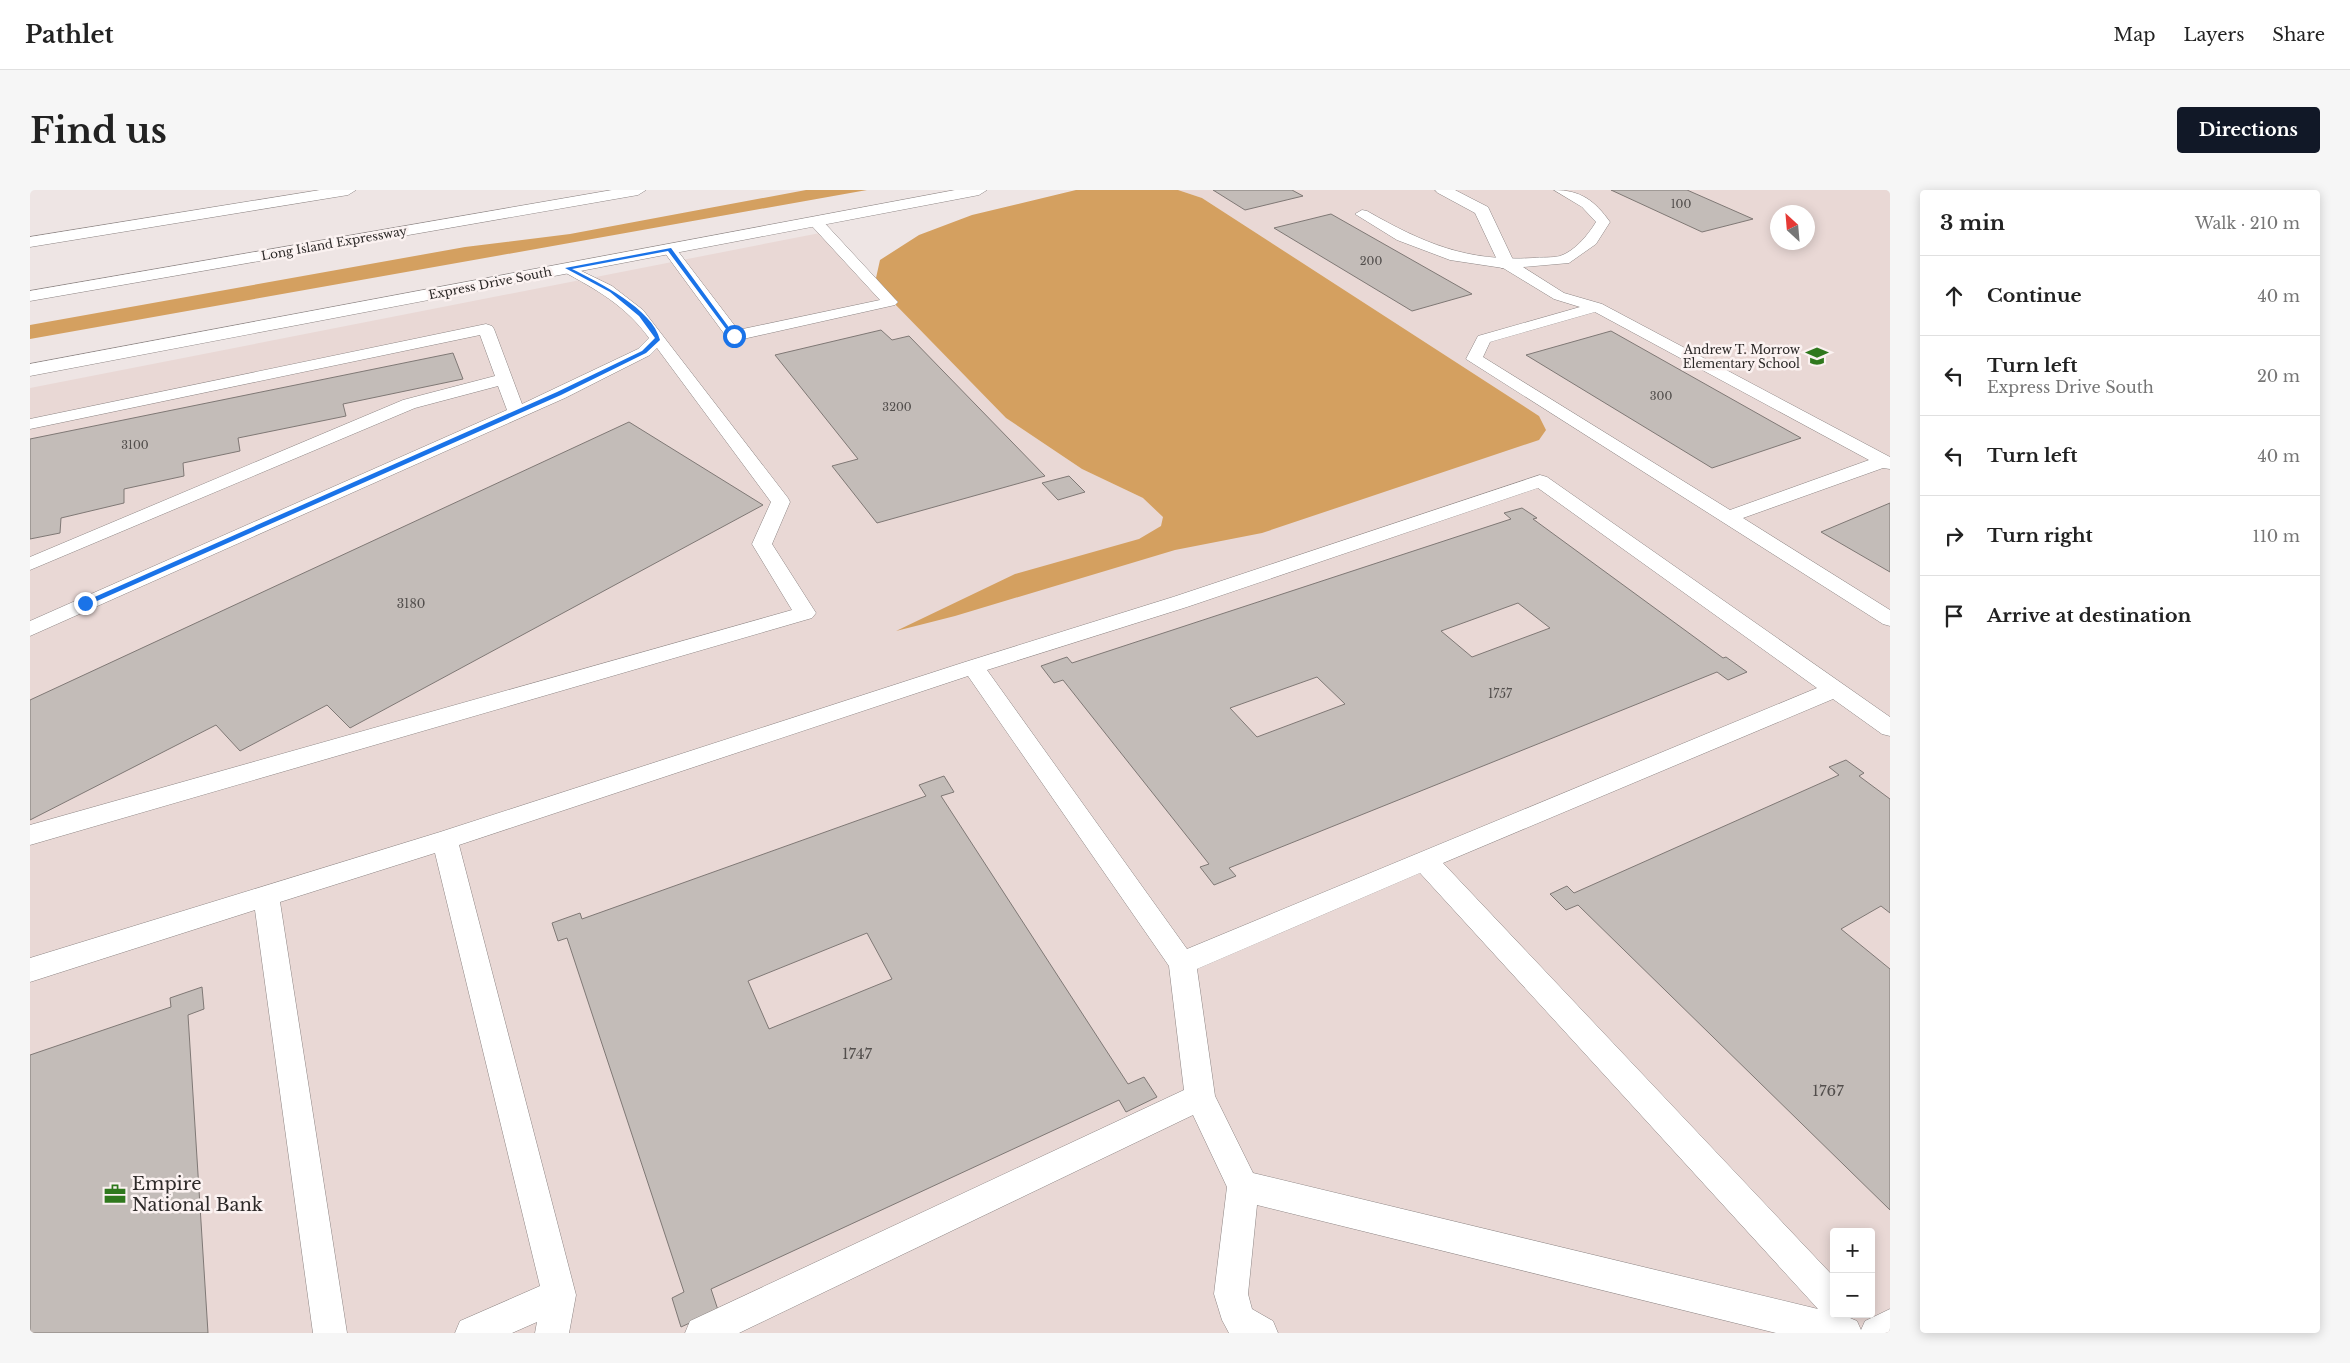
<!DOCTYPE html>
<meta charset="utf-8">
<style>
:root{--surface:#fff;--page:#f6f6f6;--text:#222;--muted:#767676;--line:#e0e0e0;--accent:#111827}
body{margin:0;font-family:"Libre Baskerville",serif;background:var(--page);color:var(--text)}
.controls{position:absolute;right:15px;bottom:15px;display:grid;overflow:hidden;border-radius:5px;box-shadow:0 2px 12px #0003}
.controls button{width:45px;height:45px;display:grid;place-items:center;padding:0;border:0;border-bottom:1px solid var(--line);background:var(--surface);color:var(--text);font:25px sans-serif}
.compass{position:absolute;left:1740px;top:15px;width:45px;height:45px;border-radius:50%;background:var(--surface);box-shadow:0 2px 12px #0003;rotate:334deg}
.stop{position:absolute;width:15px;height:15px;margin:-11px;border:4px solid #1a73e8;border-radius:50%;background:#fff}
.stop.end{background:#1a73e8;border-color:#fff;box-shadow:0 1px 5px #0008}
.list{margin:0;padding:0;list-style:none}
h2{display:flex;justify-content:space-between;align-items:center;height:65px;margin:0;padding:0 20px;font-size:21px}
h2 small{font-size:16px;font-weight:400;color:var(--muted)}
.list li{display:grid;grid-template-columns:32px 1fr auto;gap:15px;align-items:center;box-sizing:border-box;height:80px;padding:0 20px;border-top:1px solid var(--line)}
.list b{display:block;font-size:19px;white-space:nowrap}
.list p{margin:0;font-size:16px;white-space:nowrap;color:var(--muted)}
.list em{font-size:16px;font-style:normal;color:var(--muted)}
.icon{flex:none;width:28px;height:28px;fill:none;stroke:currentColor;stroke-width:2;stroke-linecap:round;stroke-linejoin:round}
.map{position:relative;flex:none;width:1860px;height:1143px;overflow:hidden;border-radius:5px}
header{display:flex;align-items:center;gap:30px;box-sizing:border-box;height:70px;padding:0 25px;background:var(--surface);border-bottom:1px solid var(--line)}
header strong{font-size:24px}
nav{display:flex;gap:28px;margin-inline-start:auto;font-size:18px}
.intro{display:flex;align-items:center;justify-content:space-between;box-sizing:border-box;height:120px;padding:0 30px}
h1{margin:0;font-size:35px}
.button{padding:12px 22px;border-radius:5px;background:var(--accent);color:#fff;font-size:18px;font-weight:700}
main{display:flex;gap:30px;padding:0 30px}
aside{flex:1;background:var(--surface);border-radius:5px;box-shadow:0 2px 12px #0003}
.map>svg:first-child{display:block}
</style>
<header>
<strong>Pathlet</strong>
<nav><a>Map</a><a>Layers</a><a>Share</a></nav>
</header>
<div class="intro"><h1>Find us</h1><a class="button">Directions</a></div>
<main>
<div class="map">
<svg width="1860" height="1143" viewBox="0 0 1860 1143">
<rect width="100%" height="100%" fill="#eee5e4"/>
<path fill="#e9d8d5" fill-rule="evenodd" d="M1148 0H1860V1143H0V198L795 42 976 228 1052 279 1113 308 1509 226 1172 8ZM1748 22H1778V52H1748ZM1804 1042H1841V1124H1804Z"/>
<g fill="#d4a060">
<path d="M776 0H837L0 149V135L435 57 540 44Z"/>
<path d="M1046 0H1148L1172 8 1509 226 1516 240 1509 250 1232 343 1145 360 925 426 866 441 985 384 1109 349 1131 336 1133 327 1113 308 1052 279 976 228 859 108 846 88 850 70 889 45 942 25Z"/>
</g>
<g fill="#c3bcb8" stroke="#7f7875" fill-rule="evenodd">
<path d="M1183 0H1262L1273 6 1215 20Z"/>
<path d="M1581 0H1657L1723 29 1672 42Z"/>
<path d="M1301 24 1442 104 1382 121 1244 38Z"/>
<path d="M851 140 862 150 879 146 1015 286 847 333 802 276 828 269 745 165Z"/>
<path d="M1581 141 1771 248 1682 278 1496 165Z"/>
<path d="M423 163 433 189 313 214 316 226 208 248 210 261 153 273 154 286 94 299V313L31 328 30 343 0 349V249Z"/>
<path d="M599 232 733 315 320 538 297 515 210 561 186 535 0 630V510Z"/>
<path d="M1039 286 1055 302 1028 310 1012 293Z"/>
<path d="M1860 313V382L1791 342Z"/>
<path d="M1492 318 1507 328 1503 329 1693 468 1696 467 1717 482 1698 490 1687 482 1199 678 1206 686 1184 695 1170 677 1179 674 1033 490 1024 493 1011 476 1037 467 1042 473 1481 329 1474 323ZM1488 413 1520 438 1442 467 1411 441ZM1287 487 1315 514 1227 547 1200 518Z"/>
<path d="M1816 570 1834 583 1829 586 1860 609V723L1851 716 1811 739 1860 779V1020L1548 715 1536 720 1520 704 1537 696 1544 703 1809 585 1799 577Z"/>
<path d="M914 586 924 602 911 606 1098 894 1114 887 1127 907 1096 922 1089 910 681 1099 688 1120 651 1137 642 1108 654 1102 537 748 528 751 522 733 550 723 552 729 896 606 889 595ZM837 743 862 789 739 839 718 791Z"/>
<path d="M172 797 174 819 158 825 178 1143H0V865L141 817 140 808Z"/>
</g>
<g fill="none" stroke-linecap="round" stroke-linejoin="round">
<g stroke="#8d8584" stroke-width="1">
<g id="lane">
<path d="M1524 0C1551 0 1565 11 1580 32L1566 54 1539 73 1493 77 1534 103 1572 114 1860 267V279L1853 278 1713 328 1860 420V436L1853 434 1436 169 1448 146 1550 117 1524 109 1473 78 1420 70 1367 50 1325 24 1332 20 1337 21C1393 53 1437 72 1503 68 1511 67 1523 68 1530 66 1545 61 1558 45 1566 32L1552 17ZM1565 122 1839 270 1700 320 1453 167 1460 152Z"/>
<path d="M785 27 790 28 865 109 868 112 865 115 704 151 698 149 632 59 634 56H644L708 140 850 110 780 34 778 31 780 28Z"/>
<path d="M537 74 582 96 613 120 758 308 760 312 742 354 786 423 782 428 0 655V635L762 420 722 354 741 312 627 158 620 165 535 208 0 446V431L477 220 468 196 385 218 0 380V367L373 210 465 186 450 145 0 239V229L456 134 462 136 464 139 492 214 608 159 619 148C596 116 566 99 532 81L530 78 532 75Z"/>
<path d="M1510 285 1517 287 1860 527V546L1852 544 1803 509 1413 673 1804 1087V1124H1815L1813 1125 1827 1131 1831 1140 1835 1131 1860 1119V1143H1746L1227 1015 1218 1104 1222 1119 1243 1131 1248 1143H1199L1192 1130 1184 1104 1197 997 1163 925 709 1143H655L660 1131 1154 900 1139 776 938 486 429 655 546 1105 539 1143H505L507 1132 482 1143H425L430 1131 510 1096 405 663 250 712 317 1143H283L225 720 0 792V768L410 642 935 472 1143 407ZM1508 298 1787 498 1157 759 957 480 1157 417ZM1390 683 1788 1119 1223 983 1185 906 1167 779Z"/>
</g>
</g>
<g stroke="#8d8584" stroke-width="1">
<path id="street" d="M1405 0H1425L1458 17 1485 74 1483 78H1471L1469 74 1445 23 1408 3Z"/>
</g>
<g stroke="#8d8584" stroke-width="1">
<path id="secondary" d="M925 0H957L949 5 0 186V174Z"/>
</g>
<g stroke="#8d8584" stroke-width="1">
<g id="highway">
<path d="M290 0H326L318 5 0 57V47Z"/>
<path d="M582 0H616L608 5 0 111V101Z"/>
</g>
</g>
<use href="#lane" fill="#fff" fill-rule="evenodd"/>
<use href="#street" fill="#fff" fill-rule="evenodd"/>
<use href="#secondary" fill="#fff" fill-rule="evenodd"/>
<use href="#highway" fill="#fff" fill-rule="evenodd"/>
</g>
<path fill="#1a73e8" d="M641 58 706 147H702L638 61 542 79C568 92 623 119 630 150L616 163 531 205 58 415 51 413 527 202 612 161 625 148 609 126 580 102 535 78Z"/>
<defs>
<g id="school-bare" transform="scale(1.725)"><path d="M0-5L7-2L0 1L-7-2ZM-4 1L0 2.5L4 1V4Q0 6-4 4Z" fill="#2f781d" stroke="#fbf2f1" stroke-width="2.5" paint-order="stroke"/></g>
<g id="office-bare" transform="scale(1.725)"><path d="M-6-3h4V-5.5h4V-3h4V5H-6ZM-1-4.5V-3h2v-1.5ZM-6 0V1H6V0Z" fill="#2f781d" stroke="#fbf2f1" stroke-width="2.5" paint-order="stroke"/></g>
</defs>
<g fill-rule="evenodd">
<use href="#school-bare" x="1787" y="166"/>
<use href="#office-bare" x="85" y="1004"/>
</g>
<g text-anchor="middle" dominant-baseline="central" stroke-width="5" stroke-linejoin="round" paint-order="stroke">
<g font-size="11" fill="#524e4c">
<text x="1651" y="14">100</text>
<text x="1341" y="71">200</text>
<text x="1631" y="206">300</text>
<text x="867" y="217">3200</text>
<text x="105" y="255">3100</text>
</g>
<g font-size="12" fill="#2c2928" stroke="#fbf2f1">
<text transform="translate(304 53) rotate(-10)">Long Island Expressway</text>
<text transform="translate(460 93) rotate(-11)">Express Drive South</text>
</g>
<g font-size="12" fill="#2c2928" stroke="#fbf2f1" text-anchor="end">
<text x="1770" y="159">Andrew T. Morrow<tspan x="1770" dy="14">Elementary School</tspan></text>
</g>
<g font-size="12" fill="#524e4c">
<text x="381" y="413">3180</text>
<text x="1470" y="503">1757</text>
</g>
<g font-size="15" fill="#524e4c">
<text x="827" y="863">1747</text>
<text x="1798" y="900">1767</text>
</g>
<g font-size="18" fill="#2c2928" stroke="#fbf2f1" text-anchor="start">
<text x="102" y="994">Empire<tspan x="102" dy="21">National Bank</tspan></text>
</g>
</g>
</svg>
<div class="controls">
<button>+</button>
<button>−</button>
</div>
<svg class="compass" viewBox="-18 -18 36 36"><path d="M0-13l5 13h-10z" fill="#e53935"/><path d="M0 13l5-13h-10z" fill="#767676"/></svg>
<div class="stop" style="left:704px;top:146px"></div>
<div class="stop end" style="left:55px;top:413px"></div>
</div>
<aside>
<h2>3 min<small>Walk · 210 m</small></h2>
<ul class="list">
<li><svg class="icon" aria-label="ahead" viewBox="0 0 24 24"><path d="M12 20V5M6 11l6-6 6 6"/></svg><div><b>Continue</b></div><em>40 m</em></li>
<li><svg class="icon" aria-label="left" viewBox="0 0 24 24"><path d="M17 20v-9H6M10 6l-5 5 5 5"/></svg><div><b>Turn left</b><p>Express Drive South</p></div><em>20 m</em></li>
<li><svg class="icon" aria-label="left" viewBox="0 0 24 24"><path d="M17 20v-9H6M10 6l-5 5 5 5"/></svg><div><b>Turn left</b></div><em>40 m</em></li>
<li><svg class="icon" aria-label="right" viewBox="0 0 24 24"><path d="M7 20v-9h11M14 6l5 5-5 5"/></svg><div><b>Turn right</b></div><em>110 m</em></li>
<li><svg class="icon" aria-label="arrive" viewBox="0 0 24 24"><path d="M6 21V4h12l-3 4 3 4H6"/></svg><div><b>Arrive at destination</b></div></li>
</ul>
</aside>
</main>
